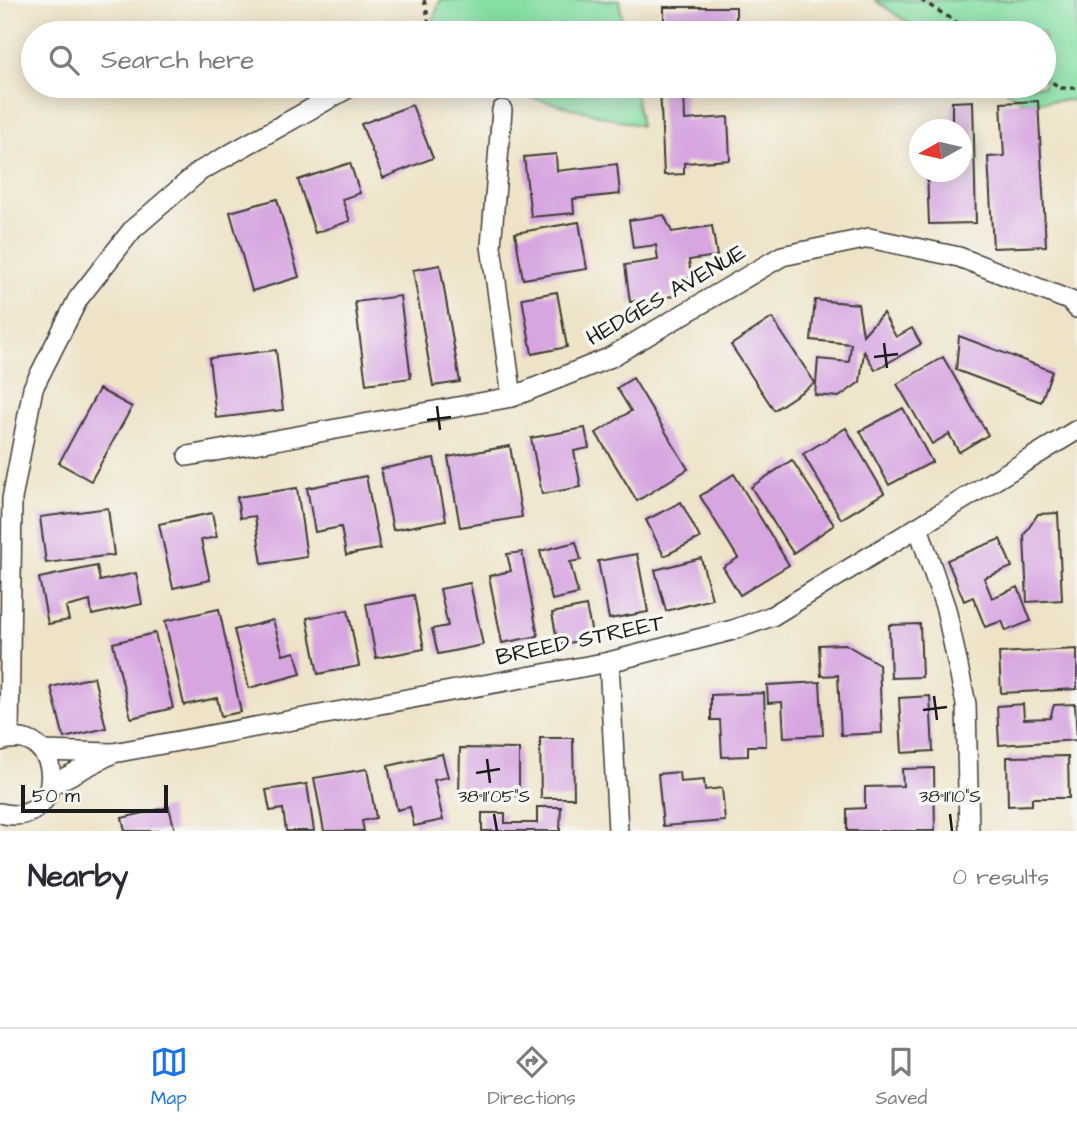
<!DOCTYPE html>
<meta charset="utf-8">
<style>
:root{--surface:#fff;--page:#f2f2f3;--text:#2b2b33;--muted:#7c7c81;--line:#e1e1e2;--accent:#1a73e8}
body{margin:0;font-family:"Architects Daughter",sans-serif;background:var(--page);color:var(--text)}
.compass{position:absolute;left:909px;top:119px;width:63px;height:63px;border-radius:50%;background:var(--surface);box-shadow:0 4px 18px #0003;rotate:262deg}
.scale{position:absolute;left:21px;bottom:18px;width:147px;box-sizing:border-box;padding-left:7px;border:4px solid #1c1c1c;border-top:0;font-size:19px;line-height:24px;white-space:nowrap;color:#1c1c1c;-webkit-text-stroke:5px #f6f6f2;paint-order:stroke}
.list{margin:0;padding:0;list-style:none}
h2{display:flex;justify-content:space-between;align-items:center;height:91px;margin:0;padding:0 28px;font-size:30px}
h2 small{font-size:23px;font-weight:400;color:var(--muted)}
.icon{flex:none;width:38px;height:38px;fill:none;stroke:currentColor;stroke-width:2;stroke-linecap:round;stroke-linejoin:round}
.map{position:relative;flex:none;width:1077px;height:831px;overflow:hidden}
.search{position:absolute;background:var(--surface);box-shadow:0 4px 18px #0003;left:21px;right:21px;top:21px;height:77px;display:flex;align-items:center;gap:18px;box-sizing:border-box;padding:0 24px;border-radius:38px;color:var(--muted);font-size:26px}
.sheet{height:196px;background:var(--surface)}
nav{display:flex;justify-content:space-around;align-items:center;box-sizing:border-box;height:98px;border-top:2px solid var(--line);background:var(--surface);font-size:19px;color:var(--muted)}
nav a{display:grid;justify-items:center;gap:4px}
nav .on{color:var(--accent)}
.map>svg:first-child{display:block}
</style>
<div class="map">
<svg width="1077" height="831" viewBox="0 0 1077 831">
<rect width="100%" height="100%" fill="#f6f6f2"/>
<filter id="ink" filterUnits="userSpaceOnUse"><feTurbulence type="fractalNoise" baseFrequency=".0143" numOctaves="2"/><feDisplacementMap in="SourceGraphic" scale="14" xChannelSelector="R" yChannelSelector="G"/><feConvolveMatrix kernelMatrix="1 2 1 2 8 2 1 2 1" color-interpolation-filters="sRGB"/></filter>
<filter id="wash" filterUnits="userSpaceOnUse"><feTurbulence type="fractalNoise" baseFrequency=".00686" numOctaves="4" result="noise"/><feDisplacementMap in="SourceGraphic" scale="28" xChannelSelector="R" yChannelSelector="G"/><feGaussianBlur stdDeviation="1.57" result="paint"/><feColorMatrix in="noise" values="0 0 0 0 0 0 0 0 0 0 0 0 0 0 0 0 0 1.4 0 .05"/><feComposite in="paint" operator="in"/></filter>
<g filter="url(#wash)">
<rect width="100%" height="100%" fill="#eee3c7"/>
<g fill="#86dfa4" stroke="#517e60" stroke-width="2">
<path d="M440 0H619L625 33H429Z"/>
<path d="M875 0H1077V100L1023 102 1000 86H1044V33H923Z"/>
<path d="M486 86H634L641 126Z"/>
</g>
<g id="blocks">
<g fill="#d7a6e1">
<rect x="664" y="7" width="72" height="26"/>
<path d="M660 86H684L685 120 728 117 730 160 684 163V174L664 175Z"/>
<path d="M973 101 976 223 929 224 927 172H962V130H952V102Z"/>
<path d="M1038 101 1046 246 993 248 988 157 1004 156 1001 103Z"/>
<path d="M412 105 433 158 383 178 361 124Z"/>
<path d="M556 154 557 171 617 164 620 194 573 199 574 213 531 217 524 157Z"/>
<path d="M350 163 360 193 342 199 350 221 315 233 298 180Z"/>
<path d="M277 199 299 277 252 291 230 212Z"/>
<path d="M664 215 672 232 712 226 717 256 689 260 691 278 672 281 674 296 630 302 625 265 658 260 656 245 633 248 629 220Z"/>
<path d="M579 222 587 269 523 279 515 233Z"/>
<path d="M440 265 460 382 433 386 413 270Z"/>
<path d="M557 292 567 347 532 354 522 298Z"/>
<path d="M400 296 411 378 366 384 355 302Z"/>
<path d="M815 300 858 304 863 335 883 313 896 337 912 328 921 344 875 370 864 351 860 382 839 397 815 395 818 359 849 362 851 344 811 340Z"/>
<path d="M772 318 815 383 774 410 731 345Z"/>
<path d="M959 336 1052 371 1041 402 956 370Z"/>
<path d="M276 350 283 410 216 418 209 358Z"/>
<path d="M943 357 988 435 959 452 949 434 932 444 897 384Z"/>
<path d="M633 378 688 469 637 501 596 433 631 411 617 388Z"/>
<path d="M99 389 132 407 91 481 59 463Z"/>
<path d="M903 408 932 462 889 485 860 431Z"/>
<path d="M585 428 589 448 574 451 581 487 542 494 531 438Z"/>
<path d="M846 428 884 493 841 519 803 454Z"/>
<path d="M510 446 522 517 460 527 448 457Z"/>
<path d="M434 458 446 520 393 530 381 469Z"/>
<path d="M792 460 834 525 793 553 751 487Z"/>
<path d="M734 474 789 565 740 595 723 567 738 558 700 496Z"/>
<path d="M366 476 380 549 346 555 341 527 315 532 307 488Z"/>
<path d="M297 488 307 557 262 564 255 516 240 518 237 497Z"/>
<path d="M681 502 700 538 664 556 646 520Z"/>
<path d="M108 508 114 555 46 563 40 517Z"/>
<path d="M212 513 217 537 201 540 210 580 173 588 159 524Z"/>
<path d="M1058 513 1062 600 1027 602 1024 535 1038 514Z"/>
<path d="M1000 539 1012 567 984 578 992 598 1018 587 1031 621 1006 631 1002 621 985 627 973 597 964 601 947 560Z"/>
<path d="M576 542 581 560 570 562 578 594 552 600 540 551Z"/>
<path d="M522 552 538 636 502 643 489 576 511 571 507 554Z"/>
<path d="M637 554 648 612 609 619 598 561Z"/>
<path d="M701 558 712 599 666 611 655 570Z"/>
<path d="M97 566 100 581 136 573 142 604 92 615 90 601 66 607 69 620 48 624 39 578Z"/>
<path d="M470 583 483 645 438 654 432 629 448 626 440 589Z"/>
<path d="M414 595 424 649 376 658 366 604Z"/>
<path d="M586 606 593 638 558 645 552 613Z"/>
<path d="M219 609 241 712 221 716 217 698 184 705 165 621Z"/>
<path d="M348 610 359 666 318 674 307 618Z"/>
<path d="M273 620 283 655 295 652 301 674 249 688 234 630Z"/>
<path d="M920 624 922 677 891 678 889 625Z"/>
<path d="M155 633 173 708 131 718 113 643Z"/>
<path d="M845 644 879 664 882 733 841 735 838 675 821 676 819 645Z"/>
<path d="M1077 649V689L1001 693 999 653Z"/>
<path d="M94 677 106 728 64 738 51 687Z"/>
<path d="M820 682 823 735 784 737 782 702 768 703 767 685Z"/>
<path d="M764 693 766 746H748V756L722 757 720 720H711V695Z"/>
<path d="M930 696 933 751 902 753 899 698Z"/>
<path d="M1023 704 1024 719 1050 718 1054 705 1075 704 1077 740 999 745 997 706Z"/>
<path d="M540 738H573L574 798H541Z"/>
<path d="M460 748 519 749V796L459 795Z"/>
<path d="M442 754 448 777 434 780 443 820 414 826 410 807 397 810 388 766Z"/>
<path d="M1068 756 1069 798H1032V805L1008 806 1007 757Z"/>
<path d="M934 768 935 831H847V809L865 808V787L903 786 902 769Z"/>
<path d="M367 769 376 818 362 821 364 831H324L314 778Z"/>
<path d="M679 772 680 782 704 780 705 790 722 788 725 821 663 826 658 774Z"/>
<path d="M307 784 314 831H286L283 809 270 811 266 790Z"/>
<path d="M169 807 175 831H125L122 818Z"/>
<path d="M537 807H561L560 831H482V813H505V823H537Z"/>
</g>
</g>
</g>
<g filter="url(#ink)">
<use href="#blocks" fill-opacity="0" stroke="#3c3a36" stroke-width="2"/>
<g fill="none" stroke-linecap="round" stroke-linejoin="round">
<g stroke="#3c3a36" stroke-width="22">
<g id="minor">
<path d="M502 110 491 246 512 397"/>
<path d="M188 456 512 397 609 358 782 256 869 238 959 257 1071 301 1077 308"/>
<path d="M918 527 946 609 966 704 969 831"/>
<path d="M609 662 618 831"/>
<path d="M9 738 12 499 33 388 78 299 133 229 200 171 352 86"/>
<path d="M0 741C67 721 68 831 0 813"/>
<path d="M42 751 112 753"/>
<path d="M51 785 113 753 609 662 733 630 772 616 1077 430"/>
</g>
</g>
<g stroke="#3c3a36" stroke-width="3.5" stroke-dasharray="5 5" stroke-linecap="butt">
<path d="M424 0 428 17V33"/>
<path d="M921 0 974 33"/>
<path d="M1044 77 1061 88H1077"/>
<path d="M469 86 487 99"/>
</g>
<use href="#minor" stroke="#fff" stroke-width="19"/>
</g>
</g>
<path fill="none" stroke="#1c1c1c" stroke-width="2.5" d="M884 343 887 368M874 357 898 354M437 406 440 430M427 420 451 417M934 696 937 720M923 710 947 707M487 759 490 783M476 773 500 769M494 814 497 831M950 814 952 831"/>
<g text-anchor="middle" dominant-baseline="central" stroke-width="7" stroke-linejoin="round" paint-order="stroke">
<g font-size="23" fill="#1c1c1c" stroke="#f6f6f2">
<text transform="translate(666 295) rotate(-30)">HEDGES AVENUE</text>
<text transform="translate(580 640) rotate(-12)">BREED STREET</text>
</g>
</g>
<g font-size="18" text-anchor="middle" fill="#1c1c1c" stroke="#f6f6f2" stroke-width="7" stroke-linejoin="round" paint-order="stroke">
<text x="494" y="802">38°11'05"S</text>
<text x="950" y="802">38°11'10"S</text>
</g>
</svg>
<svg class="compass" viewBox="-18 -18 36 36"><path d="M0-13l5 13h-10z" fill="#e53935"/><path d="M0 13l5-13h-10z" fill="#7c7c81"/></svg>
<div class="scale">50 m</div>
<div class="search"><svg class="icon" aria-label="search" viewBox="0 0 24 24"><circle cx="10" cy="10" r="6"/><path d="M15 15l6 6"/></svg>Search here</div>
</div>
<section class="sheet">
<h2>Nearby<small>0 results</small></h2>
<ul class="list">
</ul>
</section>
<nav>
<a class="on"><svg class="icon" aria-label="map" viewBox="0 0 24 24"><path d="M3 6l6-2 6 2 6-2v14l-6 2-6-2-6 2zM9 4v14M15 6v14"/></svg>Map</a>
<a><svg class="icon" aria-label="directions" viewBox="0 0 24 24"><path d="M12 3l9 9-9 9-9-9zM9 14v-3h6M13 9l2 2-2 2"/></svg>Directions</a>
<a><svg class="icon" aria-label="saved" viewBox="0 0 24 24"><path d="M7 4h10v16l-5-4-5 4z"/></svg>Saved</a>
</nav>
